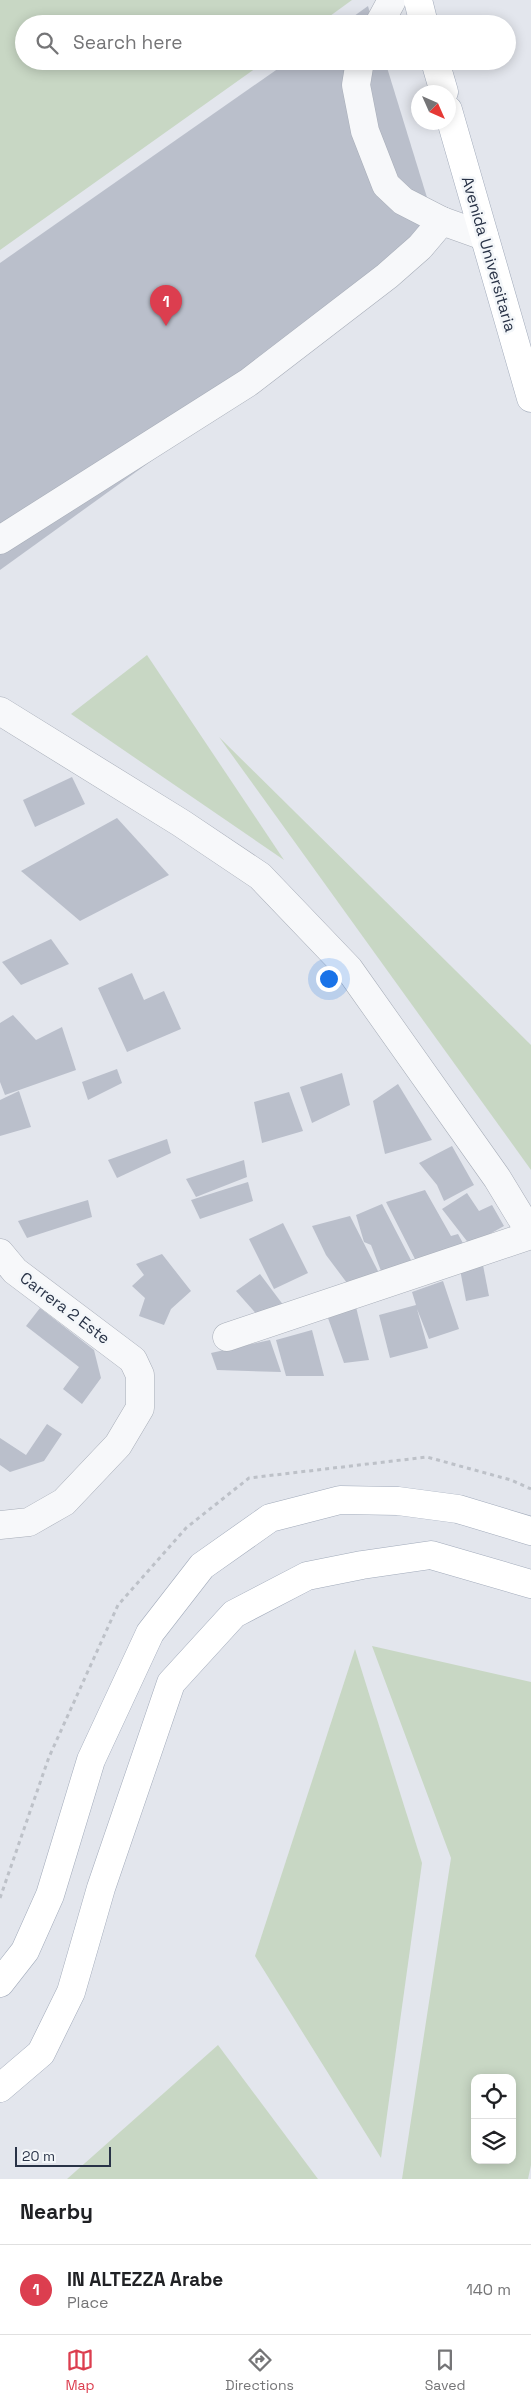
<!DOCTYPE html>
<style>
:root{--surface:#fff;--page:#f6f6f6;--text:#202124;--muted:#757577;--line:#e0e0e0;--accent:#dc3e4f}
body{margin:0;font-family:"Space Grotesk",sans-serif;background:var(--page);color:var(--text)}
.controls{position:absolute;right:15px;bottom:15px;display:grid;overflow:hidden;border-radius:10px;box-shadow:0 2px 12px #0003}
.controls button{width:45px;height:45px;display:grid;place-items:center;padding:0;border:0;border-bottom:1px solid var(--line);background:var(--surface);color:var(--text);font:25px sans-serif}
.compass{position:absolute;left:411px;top:85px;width:45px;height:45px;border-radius:50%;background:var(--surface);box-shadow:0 2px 12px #0003;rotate:135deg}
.scale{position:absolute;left:15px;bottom:12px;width:96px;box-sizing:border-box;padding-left:5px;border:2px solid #293347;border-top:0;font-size:14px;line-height:18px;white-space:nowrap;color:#293347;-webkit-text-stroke:4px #f3f6f9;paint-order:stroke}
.you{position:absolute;left:328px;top:978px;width:18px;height:18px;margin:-12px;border:4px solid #fff;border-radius:50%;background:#1a73e8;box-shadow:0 0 0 8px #1a73e833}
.badge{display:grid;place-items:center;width:32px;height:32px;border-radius:50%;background:var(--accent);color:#fff;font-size:16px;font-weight:700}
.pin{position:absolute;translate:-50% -41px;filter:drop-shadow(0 1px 2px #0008)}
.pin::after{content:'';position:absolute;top:26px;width:18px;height:15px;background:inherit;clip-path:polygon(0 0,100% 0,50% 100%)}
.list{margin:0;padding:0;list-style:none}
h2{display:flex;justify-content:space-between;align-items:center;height:65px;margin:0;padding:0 20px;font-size:21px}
h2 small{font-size:16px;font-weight:400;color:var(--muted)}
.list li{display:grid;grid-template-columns:32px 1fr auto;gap:15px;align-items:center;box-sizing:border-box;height:90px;padding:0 20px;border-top:1px solid var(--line)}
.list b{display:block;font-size:19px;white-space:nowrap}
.list p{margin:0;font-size:16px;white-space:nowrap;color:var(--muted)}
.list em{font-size:16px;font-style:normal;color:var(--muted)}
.icon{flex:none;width:28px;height:28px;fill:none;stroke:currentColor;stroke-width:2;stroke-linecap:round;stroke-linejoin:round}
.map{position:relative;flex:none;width:531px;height:2179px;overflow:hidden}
.search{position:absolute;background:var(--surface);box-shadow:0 2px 12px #0003;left:15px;right:15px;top:15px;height:55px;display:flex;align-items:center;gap:12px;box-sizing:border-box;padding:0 18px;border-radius:28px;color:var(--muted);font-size:19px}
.sheet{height:155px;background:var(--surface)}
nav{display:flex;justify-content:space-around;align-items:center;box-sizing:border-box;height:70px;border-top:1px solid var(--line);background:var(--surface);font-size:14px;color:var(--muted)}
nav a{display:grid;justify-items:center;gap:2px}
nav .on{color:var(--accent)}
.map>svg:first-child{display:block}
</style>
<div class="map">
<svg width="531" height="2179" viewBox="0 0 531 2179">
<rect width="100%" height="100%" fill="#e3e6ed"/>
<g fill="#c8d7c4" fill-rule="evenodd">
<path d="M0 0H352L319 24H24V61H266L0 250Z"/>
<path d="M147 655 284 860 71 714Z"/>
<path d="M219 737 531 1045V1170Z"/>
<path d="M372 1646 531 1682V2165L528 2179H402L451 1858ZM475 2078H512V2160H475Z"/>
<path d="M355 1649 422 1863 381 2158 255 1956Z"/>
<path d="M218 2045 318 2179H67Z"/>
</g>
<g fill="#babfcb">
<path d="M368 6 373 24H343Z"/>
<path d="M289 61H385L441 243 251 389 0 570V263Z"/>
<path d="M72 777 85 804 35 827 23 800Z"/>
<path d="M117 818 169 875 80 921 21 871Z"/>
<path d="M51 939 69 964 21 985 2 962Z"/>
<path d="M132 973 144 1000 164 991 181 1029 127 1052 98 988Z"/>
<path d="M13 1015 36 1040 62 1027 76 1070 5 1095 0 1082V1023Z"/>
<path d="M117 1069 122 1083 88 1100 82 1082Z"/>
<path d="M342 1073 350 1105 312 1123 300 1087Z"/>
<path d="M398 1084 432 1140 385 1154 373 1101Z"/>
<path d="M19 1091 31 1127 0 1136V1100Z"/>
<path d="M289 1092 303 1131 262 1143 254 1102Z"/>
<path d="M167 1139 171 1153 117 1178 108 1160Z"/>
<path d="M452 1146 474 1185 444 1201 437 1185 419 1163Z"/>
<path d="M244 1160 247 1177 196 1197 186 1179Z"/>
<path d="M248 1182 253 1201 200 1219 191 1200Z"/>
<path d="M425 1190 451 1236 458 1234 465 1247 418 1265 386 1202Z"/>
<path d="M467 1193 479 1211 492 1205 504 1226 470 1245 442 1209Z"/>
<path d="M88 1200 92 1217 27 1238 18 1221Z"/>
<path d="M382 1204 413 1264 383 1276 371 1245 364 1242 356 1215Z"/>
<path d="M350 1216 380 1275 350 1287 326 1255 312 1226Z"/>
<path d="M283 1223 308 1273 274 1289 249 1239Z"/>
<path d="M162 1254 191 1291 171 1309 164 1325 139 1316 145 1298 132 1286 144 1275 136 1264Z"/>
<path d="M482 1260 489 1296 466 1301 459 1264Z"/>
<path d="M260 1274 284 1306 261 1319 236 1291Z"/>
<path d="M443 1281 459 1329 429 1339 417 1309 428 1348 390 1358 379 1315 416 1305 412 1292Z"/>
<path d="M356 1307 369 1360 344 1363 328 1318Z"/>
<path d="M40 1308 94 1350 101 1378 82 1404 63 1389 79 1367 26 1326Z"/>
<path d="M312 1330 324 1376H286L276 1340Z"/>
<path d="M270 1340 281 1372 217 1370 211 1353Z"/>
<path d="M47 1424 62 1434 44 1461 10 1472 0 1465V1438L26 1455Z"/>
</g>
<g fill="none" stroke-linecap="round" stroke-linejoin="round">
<g stroke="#a7adb8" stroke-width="29">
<g id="minor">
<path d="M379 24 392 0"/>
<path d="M360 61 356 85 365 131 386 185 403 201 442 221 484 236"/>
<path d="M0 540 249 382 387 276 420 247 442 221"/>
<path d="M0 711 181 823 260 876 349 969 497 1178 531 1234"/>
<path d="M0 1253 15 1271 133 1360 140 1375V1408L118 1445 64 1502 29 1522 0 1525"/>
<path d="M227 1337 531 1235"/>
</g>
</g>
<g stroke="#a1aaba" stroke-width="29">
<g id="major">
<path d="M418 0 424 24"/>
<path d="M435 61 444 92"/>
<path d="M448 110 531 398"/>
<path d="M0 1983 25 1951 50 1895 91 1760 150 1633 202 1566 270 1518 340 1500 398 1501 458 1509 531 1531"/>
<path d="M0 2088 41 2053 71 1992 101 1888 171 1683 234 1614 307 1576 362 1565 431 1555 531 1584"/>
</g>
</g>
<path stroke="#bdc1c8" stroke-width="3" stroke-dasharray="4 4" stroke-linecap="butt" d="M0 1898 49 1757 118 1605 186 1528 249 1478 427 1457 511 1480 531 1489"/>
<use href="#minor" stroke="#f7f8fa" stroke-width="28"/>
<use href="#major" stroke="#fff" stroke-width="28"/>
</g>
<g text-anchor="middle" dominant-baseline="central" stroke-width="5" stroke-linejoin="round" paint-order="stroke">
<g font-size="16" fill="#293347" stroke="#f3f6f9">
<text transform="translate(489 254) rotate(74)">Avenida Universitaria</text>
<text transform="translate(65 1308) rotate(37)">Carrera 2 Este</text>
</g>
</g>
</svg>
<div class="controls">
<button><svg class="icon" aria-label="locate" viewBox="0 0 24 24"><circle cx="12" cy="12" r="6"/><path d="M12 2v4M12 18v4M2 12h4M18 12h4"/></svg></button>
<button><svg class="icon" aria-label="layers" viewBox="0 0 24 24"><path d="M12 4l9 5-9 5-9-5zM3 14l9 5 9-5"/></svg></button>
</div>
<svg class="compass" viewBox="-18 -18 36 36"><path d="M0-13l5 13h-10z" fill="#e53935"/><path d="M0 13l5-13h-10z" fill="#757577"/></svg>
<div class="scale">20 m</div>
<div class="you"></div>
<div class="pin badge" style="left:166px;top:326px">1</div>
<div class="search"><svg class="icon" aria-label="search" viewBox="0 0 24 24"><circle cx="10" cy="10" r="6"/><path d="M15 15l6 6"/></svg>Search here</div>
</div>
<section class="sheet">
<h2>Nearby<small></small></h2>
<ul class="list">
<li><span class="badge">1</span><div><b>IN ALTEZZA Arabe</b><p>Place</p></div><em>140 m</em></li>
</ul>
</section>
<nav>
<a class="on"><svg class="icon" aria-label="map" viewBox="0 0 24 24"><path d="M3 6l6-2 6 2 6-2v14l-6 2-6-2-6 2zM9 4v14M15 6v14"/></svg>Map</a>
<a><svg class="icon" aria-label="directions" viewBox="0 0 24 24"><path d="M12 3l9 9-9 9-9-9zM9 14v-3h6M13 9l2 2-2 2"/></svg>Directions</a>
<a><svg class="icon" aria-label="saved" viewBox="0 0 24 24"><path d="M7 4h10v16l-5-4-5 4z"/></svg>Saved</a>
</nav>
